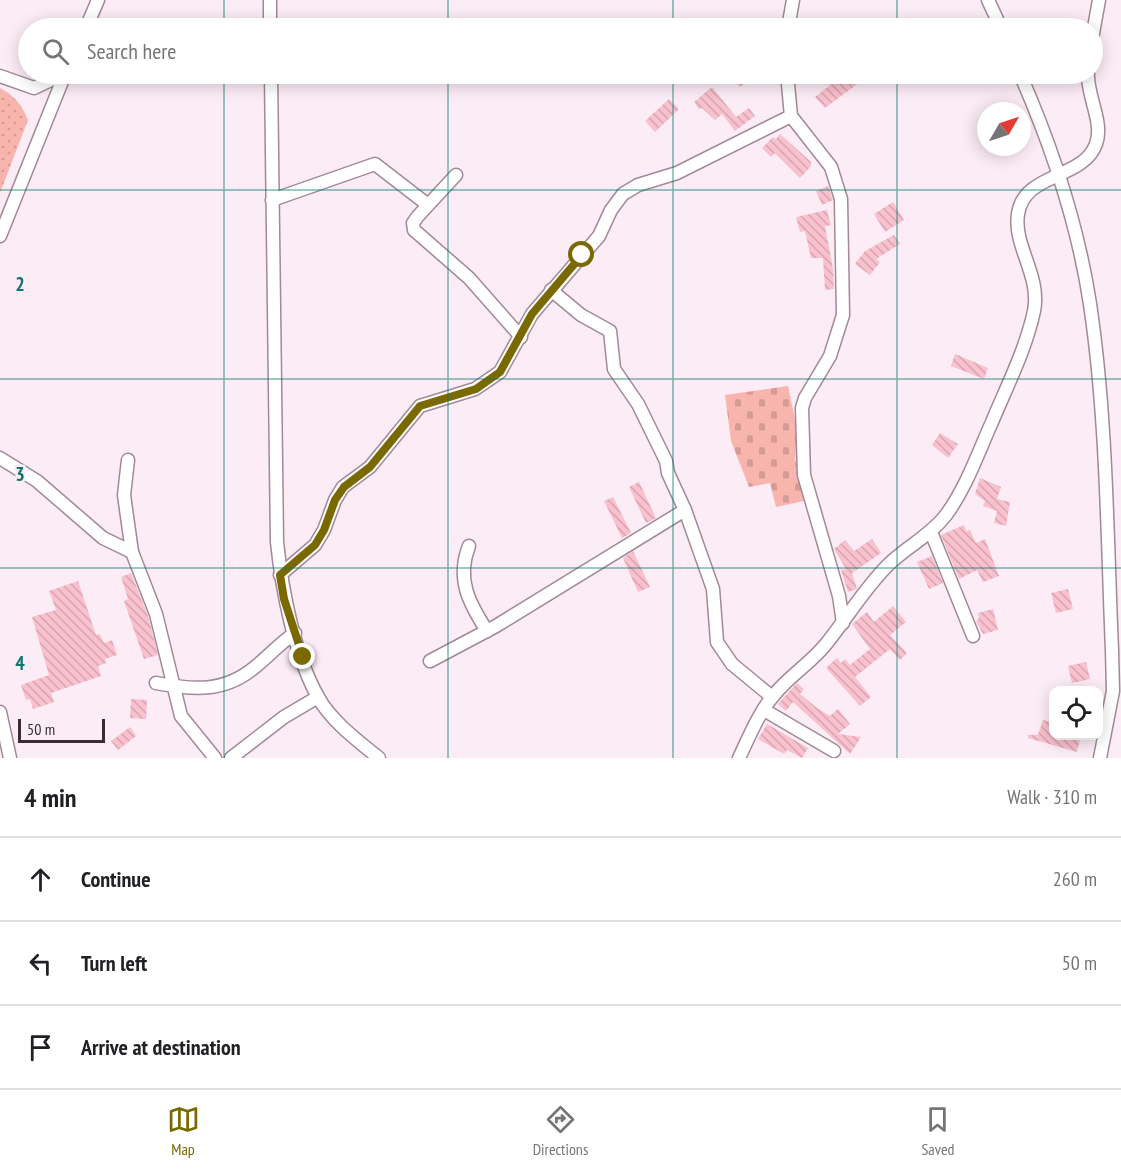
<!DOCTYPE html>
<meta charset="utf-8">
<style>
:root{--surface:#fff;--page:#f6f6f6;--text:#202124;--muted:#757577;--line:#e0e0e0;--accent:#7a6900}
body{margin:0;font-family:"PT Sans Narrow",sans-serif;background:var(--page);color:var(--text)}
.controls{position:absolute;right:18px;bottom:18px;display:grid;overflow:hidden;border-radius:12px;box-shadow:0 3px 15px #0003}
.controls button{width:54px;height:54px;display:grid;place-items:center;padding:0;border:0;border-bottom:2px solid var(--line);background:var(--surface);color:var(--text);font:30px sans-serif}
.compass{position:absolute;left:977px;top:102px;width:54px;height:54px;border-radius:50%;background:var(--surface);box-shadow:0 3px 15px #0003;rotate:51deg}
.scale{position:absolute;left:18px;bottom:15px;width:87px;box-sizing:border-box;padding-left:6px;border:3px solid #372d33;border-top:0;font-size:16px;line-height:21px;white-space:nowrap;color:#372d33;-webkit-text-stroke:4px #fcecf6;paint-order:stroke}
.stop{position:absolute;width:18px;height:18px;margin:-14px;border:4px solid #7a6900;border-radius:50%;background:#fff}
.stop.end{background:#7a6900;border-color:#fff;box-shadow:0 2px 6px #0008}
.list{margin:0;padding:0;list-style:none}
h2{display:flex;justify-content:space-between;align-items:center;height:78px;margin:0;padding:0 24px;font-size:26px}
h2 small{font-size:20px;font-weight:400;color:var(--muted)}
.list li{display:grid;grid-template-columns:39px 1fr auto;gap:18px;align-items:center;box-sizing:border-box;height:84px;padding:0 24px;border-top:2px solid var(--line)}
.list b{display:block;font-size:22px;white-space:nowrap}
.list em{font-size:20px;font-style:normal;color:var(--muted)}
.icon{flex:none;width:33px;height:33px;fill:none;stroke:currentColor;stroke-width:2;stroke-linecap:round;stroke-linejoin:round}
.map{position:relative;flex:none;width:1121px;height:758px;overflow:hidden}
.search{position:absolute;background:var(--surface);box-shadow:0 3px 15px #0003;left:18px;right:18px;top:18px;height:66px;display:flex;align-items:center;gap:15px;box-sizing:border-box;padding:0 21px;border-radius:33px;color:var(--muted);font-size:22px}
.sheet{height:330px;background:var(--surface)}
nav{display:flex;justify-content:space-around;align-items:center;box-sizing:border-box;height:84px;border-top:2px solid var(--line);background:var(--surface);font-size:16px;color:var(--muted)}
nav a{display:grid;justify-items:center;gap:3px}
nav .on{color:var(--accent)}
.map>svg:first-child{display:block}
</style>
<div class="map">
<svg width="1121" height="758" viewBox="0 0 1121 758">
<defs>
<pattern id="green-dots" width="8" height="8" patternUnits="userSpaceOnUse" patternTransform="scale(1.5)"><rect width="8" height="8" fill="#f7b5ad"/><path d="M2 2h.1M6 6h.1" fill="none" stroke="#d49c95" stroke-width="1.8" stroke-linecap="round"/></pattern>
<pattern id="cemetery-stones" width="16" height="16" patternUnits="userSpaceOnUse" patternTransform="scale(1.5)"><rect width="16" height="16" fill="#f7b5ad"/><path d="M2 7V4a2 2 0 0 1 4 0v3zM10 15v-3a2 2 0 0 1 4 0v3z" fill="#d49c95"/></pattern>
<pattern id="building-back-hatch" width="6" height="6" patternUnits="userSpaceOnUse" patternTransform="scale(1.5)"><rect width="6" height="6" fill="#f9c0cd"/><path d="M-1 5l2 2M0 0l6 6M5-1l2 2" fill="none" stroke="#d6a5b0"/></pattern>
</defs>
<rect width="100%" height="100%" fill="#fcecf6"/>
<path fill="url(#green-dots)" d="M0 88C15 96 21 104 28 120L0 193Z"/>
<path fill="url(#cemetery-stones)" d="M788 386 798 433 795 459 804 501 776 507 770 483 749 487 731 441 725 395Z"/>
<g fill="url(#building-back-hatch)">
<path d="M728 74H756L740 87Z"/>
<path d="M844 74H871L825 108 815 97Z"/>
<path d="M712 87 736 117 749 108 755 116 735 131 722 114 715 120 702 108 699 109 694 102Z"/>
<path d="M669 99 679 109 655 132 645 121Z"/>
<path d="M780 134 811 162V166L800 178 775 153 771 157 762 148 773 137 776 139Z"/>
<path d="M828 186 833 200 822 205 816 191Z"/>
<path d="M893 202 904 220 885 232 874 214Z"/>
<path d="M827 210 831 225 825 226 833 269 834 289 825 290 823 258H811L805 231 800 232 796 217Z"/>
<path d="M894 235 900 244 876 259 880 262 870 275 855 264 865 251Z"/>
<path d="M955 354 988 368 984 379 951 366Z"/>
<path d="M940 433 958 444 948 458 932 445Z"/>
<path d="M980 478 1001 487 997 499 1010 502 1006 526 994 523 997 511 983 506 985 501 975 494Z"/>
<path d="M639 482 656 518 646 523 629 487Z"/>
<path d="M613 497 631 533 622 538 604 501Z"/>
<path d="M964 525 966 531 970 530 976 543 985 539 999 576 983 582 977 570 959 579 941 535Z"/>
<path d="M872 539 881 553 852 573 857 589 848 592 841 570 846 569 834 549 845 540 854 551Z"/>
<path d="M633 551 650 587 638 592 623 558Z"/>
<path d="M932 556 943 583 929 589 917 562Z"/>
<path d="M131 573 148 616 158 655 144 659 124 601 128 599 121 577Z"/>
<path d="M78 581 96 635 100 634 104 643 112 640 117 655 105 659 106 663 98 666 101 676 51 693 54 702 33 709 30 699 26 700 21 685 49 675 32 617 56 610 49 591Z"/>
<path d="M1068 589 1073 609 1056 613 1051 593Z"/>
<path d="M893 606 906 622 890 635 907 653 900 660 890 649 855 677 871 697 860 706 826 668 837 658 841 663 845 659 850 665 870 649 852 624 867 612 874 622Z"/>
<path d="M993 609 998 630 983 634 976 621 979 618 978 613Z"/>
<path d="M1086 662 1090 679 1072 683 1068 666Z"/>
<path d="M797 683 804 689 800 694 817 708 830 716 838 709 850 724 838 734 861 737 850 754 793 702 786 711 778 704Z"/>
<path d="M131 699 147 700 146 719 130 718Z"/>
<path d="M1043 720 1053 723V735H1081L1077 752 1028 738V735H1038Z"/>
<path d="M767 724 808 748 802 758 787 750 784 754 758 739Z"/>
<path d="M130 727 136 736 118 750 111 741Z"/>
</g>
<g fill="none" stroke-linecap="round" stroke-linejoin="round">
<g stroke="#a18998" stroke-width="15">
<g id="minor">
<path d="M270 0V28"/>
<path d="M988 0 1001 28"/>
<path d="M86 28 98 0"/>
<path d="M788 28 793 0"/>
<path d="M1092 39 1099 0"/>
<path d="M271 74 277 542C282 590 294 654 318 697 331 721 358 741 379 758"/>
<path d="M787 74 791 116 831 167 841 199 843 315 830 356 805 398 802 408 804 475 839 596 843 623"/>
<path d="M1020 74C1052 147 1078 225 1090 304 1107 418 1107 535 1112 650L1113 691 1100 758"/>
<path d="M0 76 34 88 63 74"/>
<path d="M456 175 418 216 413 223 414 230 469 278 521 337"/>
<path d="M272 200 375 164 428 205"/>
<path d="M0 236 65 74"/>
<path d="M551 290 581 315 610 331 614 369 638 404 666 461 668 473 685 510 713 589 717 642 732 664 772 697"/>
<path d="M0 458 37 481 103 538 132 552"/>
<path d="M128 460 124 495 132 552 156 614 181 716 215 758"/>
<path d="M931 532 973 636"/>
<path d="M469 546C456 579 469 603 487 631"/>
<path d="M280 575 315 545 324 530 335 500 343 487 370 467 420 406 475 389 500 372 532 314 599 236 611 210 623 194 638 185 677 173 791 116"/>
<path d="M430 661 496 626 685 510"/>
<path d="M156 683C193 690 224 693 255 667 269 656 280 643 295 633"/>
<path d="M764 710 834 751"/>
<path d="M0 712 10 758"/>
<path d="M231 758 284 717 318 697"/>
<path d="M739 758C749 737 759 712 774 695 789 676 811 663 826 644 847 618 864 589 888 565 906 547 930 536 946 515 966 488 978 453 992 422 1007 386 1026 349 1034 311 1041 275 1013 246 1018 214 1024 172 1083 180 1096 144 1104 123 1087 96 1088 74"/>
</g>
</g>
<use href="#minor" stroke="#fff" stroke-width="12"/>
</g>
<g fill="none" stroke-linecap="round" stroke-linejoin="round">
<path stroke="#7a6900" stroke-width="8" d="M303 657 284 599 280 575 315 545 324 530 335 500 344 487 370 467 420 406 476 389 500 372 532 314 582 255"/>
</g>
<path fill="none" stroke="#0f766e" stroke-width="1.5" stroke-opacity="0.55" d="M224 0V28M448 0V28M673 0V28M897 0V28M224 74V758M448 74V758M673 74V758M897 74V758M0 190H1121M0 379H1121M0 568H1121"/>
<g font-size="20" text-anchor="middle" font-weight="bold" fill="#0f766e" stroke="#fcecf6" stroke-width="5" stroke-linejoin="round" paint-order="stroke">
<text x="20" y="291">2</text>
<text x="20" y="481">3</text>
<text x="20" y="670">4</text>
</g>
</svg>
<div class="controls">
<button><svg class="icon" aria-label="locate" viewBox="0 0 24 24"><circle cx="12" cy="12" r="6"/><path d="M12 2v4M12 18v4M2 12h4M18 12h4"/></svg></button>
</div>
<svg class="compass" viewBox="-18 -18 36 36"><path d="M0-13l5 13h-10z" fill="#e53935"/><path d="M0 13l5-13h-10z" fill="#757577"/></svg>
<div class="scale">50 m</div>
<div class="stop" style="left:582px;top:255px"></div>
<div class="stop end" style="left:303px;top:657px"></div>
<div class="search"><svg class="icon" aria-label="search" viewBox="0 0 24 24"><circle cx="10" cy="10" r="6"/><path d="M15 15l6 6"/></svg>Search here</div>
</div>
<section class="sheet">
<h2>4 min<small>Walk · 310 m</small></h2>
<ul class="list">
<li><svg class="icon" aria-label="ahead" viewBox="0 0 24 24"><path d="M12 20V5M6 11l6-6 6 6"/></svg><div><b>Continue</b></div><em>260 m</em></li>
<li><svg class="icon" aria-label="left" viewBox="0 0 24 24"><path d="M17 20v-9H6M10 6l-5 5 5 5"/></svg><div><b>Turn left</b></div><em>50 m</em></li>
<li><svg class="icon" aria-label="arrive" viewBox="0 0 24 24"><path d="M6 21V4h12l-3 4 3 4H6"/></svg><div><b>Arrive at destination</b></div></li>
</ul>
</section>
<nav>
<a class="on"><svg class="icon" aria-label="map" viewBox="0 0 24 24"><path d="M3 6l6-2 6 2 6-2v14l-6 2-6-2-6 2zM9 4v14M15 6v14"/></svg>Map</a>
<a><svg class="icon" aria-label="directions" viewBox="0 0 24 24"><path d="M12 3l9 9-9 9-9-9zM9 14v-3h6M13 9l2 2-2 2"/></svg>Directions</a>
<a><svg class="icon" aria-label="saved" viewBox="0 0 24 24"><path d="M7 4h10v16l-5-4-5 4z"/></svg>Saved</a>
</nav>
